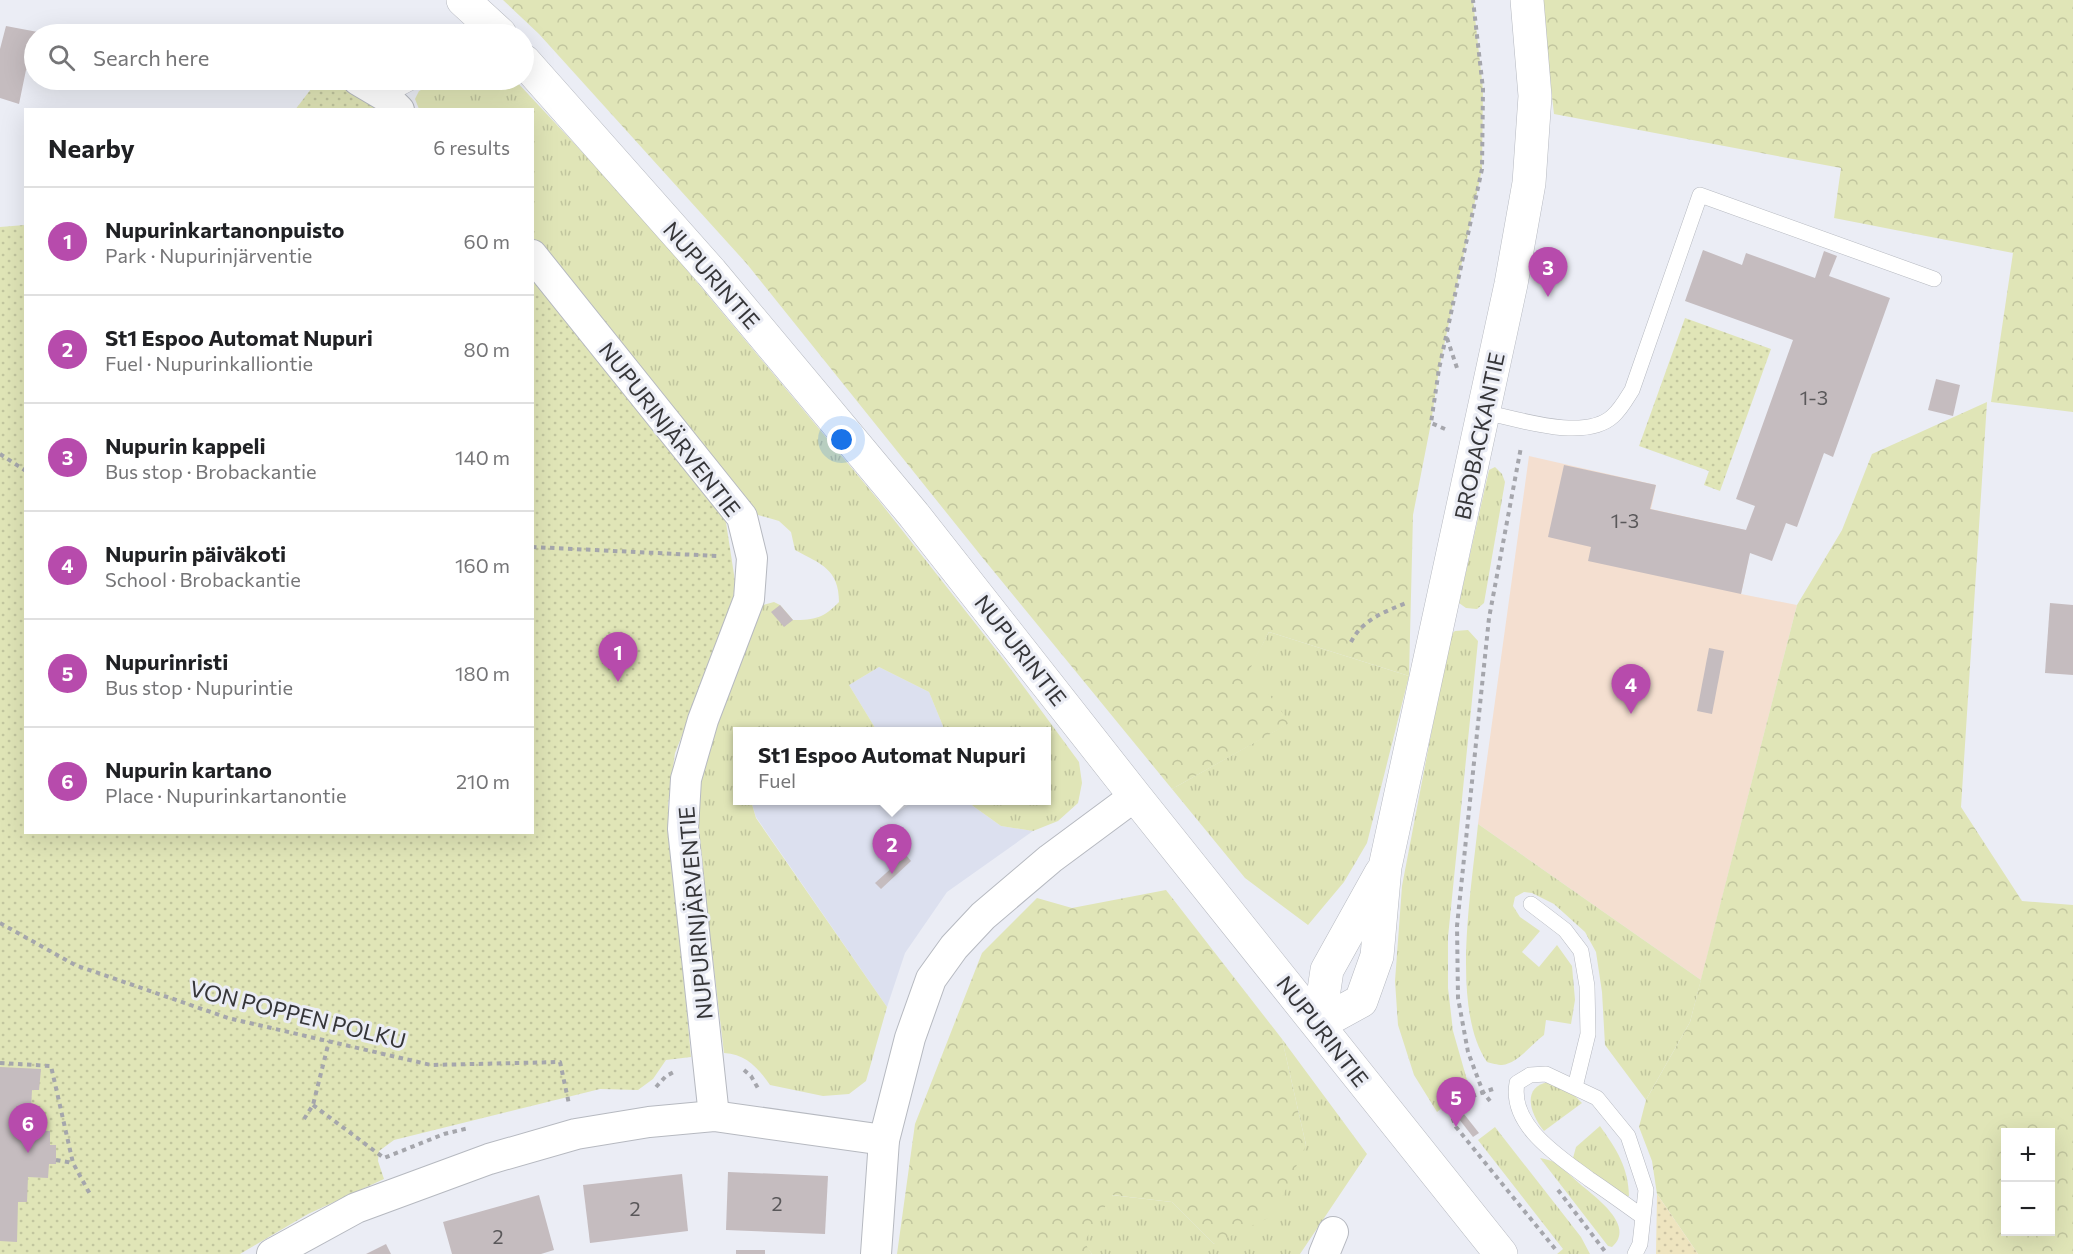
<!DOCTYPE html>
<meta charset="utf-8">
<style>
:root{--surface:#fff;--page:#f2f2f2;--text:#202124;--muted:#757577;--line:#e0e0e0;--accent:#b74bac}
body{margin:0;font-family:Commissioner,sans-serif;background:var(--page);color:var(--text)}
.controls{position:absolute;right:18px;bottom:18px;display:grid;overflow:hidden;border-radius:0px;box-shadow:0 6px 24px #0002}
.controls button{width:54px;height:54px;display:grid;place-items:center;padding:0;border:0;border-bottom:2px solid var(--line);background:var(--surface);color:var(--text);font:30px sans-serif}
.you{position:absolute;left:842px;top:440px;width:21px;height:21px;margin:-15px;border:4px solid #fff;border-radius:50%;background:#1a73e8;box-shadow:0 0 0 9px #1a73e833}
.badge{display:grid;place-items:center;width:39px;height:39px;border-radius:50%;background:var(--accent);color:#fff;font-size:20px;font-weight:700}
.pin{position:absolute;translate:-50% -50px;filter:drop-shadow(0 2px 3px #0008)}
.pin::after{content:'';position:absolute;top:32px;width:21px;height:18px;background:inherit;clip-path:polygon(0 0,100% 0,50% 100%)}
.popup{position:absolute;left:733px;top:727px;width:318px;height:78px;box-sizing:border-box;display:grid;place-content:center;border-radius:0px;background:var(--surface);filter:drop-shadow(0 2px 4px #0005);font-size:20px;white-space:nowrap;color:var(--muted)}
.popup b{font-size:22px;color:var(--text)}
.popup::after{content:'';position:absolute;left:50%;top:100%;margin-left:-12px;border:12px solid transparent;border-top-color:var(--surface)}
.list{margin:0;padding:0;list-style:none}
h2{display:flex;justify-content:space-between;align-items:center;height:78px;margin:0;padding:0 24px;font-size:26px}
h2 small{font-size:20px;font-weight:400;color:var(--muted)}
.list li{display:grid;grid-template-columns:39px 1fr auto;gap:18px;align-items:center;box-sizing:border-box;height:108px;padding:0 24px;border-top:2px solid var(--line)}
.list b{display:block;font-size:22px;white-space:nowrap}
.list p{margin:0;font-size:20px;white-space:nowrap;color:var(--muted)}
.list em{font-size:20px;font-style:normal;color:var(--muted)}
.icon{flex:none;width:33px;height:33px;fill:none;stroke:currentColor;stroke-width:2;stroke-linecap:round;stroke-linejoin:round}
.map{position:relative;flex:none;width:2073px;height:1254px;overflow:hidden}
.search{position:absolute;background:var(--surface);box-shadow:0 6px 24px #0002;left:24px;top:24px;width:510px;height:66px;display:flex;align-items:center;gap:15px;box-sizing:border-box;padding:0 21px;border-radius:33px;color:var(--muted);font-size:22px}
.panel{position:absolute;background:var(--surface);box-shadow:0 6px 24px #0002;left:24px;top:108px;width:510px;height:726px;border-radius:0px}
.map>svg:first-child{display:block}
</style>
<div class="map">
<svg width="2073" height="1254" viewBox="0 0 2073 1254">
<defs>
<pattern id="grass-tufts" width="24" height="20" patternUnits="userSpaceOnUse" patternTransform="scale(1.5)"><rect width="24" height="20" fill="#e0e5b7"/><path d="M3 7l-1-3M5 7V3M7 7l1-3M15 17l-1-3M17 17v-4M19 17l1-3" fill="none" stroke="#c1c59e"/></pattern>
<pattern id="forest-crowns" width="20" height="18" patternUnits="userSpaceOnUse" patternTransform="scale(1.5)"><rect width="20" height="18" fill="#e0e5b7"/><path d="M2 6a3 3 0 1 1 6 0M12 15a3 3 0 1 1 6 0" fill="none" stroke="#c1c59e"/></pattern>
<pattern id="sand-dots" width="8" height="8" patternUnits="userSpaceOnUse" patternTransform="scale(1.5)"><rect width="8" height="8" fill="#eee4bf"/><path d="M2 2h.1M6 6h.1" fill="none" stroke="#cdc4a5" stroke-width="1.8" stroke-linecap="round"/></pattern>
<pattern id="park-dots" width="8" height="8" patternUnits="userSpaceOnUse" patternTransform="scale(1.5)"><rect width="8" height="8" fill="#e0e5b7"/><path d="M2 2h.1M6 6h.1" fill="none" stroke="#c1c59e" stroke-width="1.8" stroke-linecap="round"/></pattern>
</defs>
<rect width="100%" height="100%" fill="#ebedf5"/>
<g fill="#dce0ef">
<path d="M879 667 929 692 945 731H877L849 685Z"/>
<path d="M751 801H886L899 811 914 801H968L973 806 1001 826 1033 831 947 892 905 953 887 1007 756 817Z"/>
</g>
<path fill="#f4dfd0" d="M1529 456 1656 485 1651 509 1754 532 1741 594 1797 605 1701 980 1478 824Z"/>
<g fill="url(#grass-tufts)">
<path d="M440 80H515L641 215 880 502 1004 660 1079 762 1082 783 1078 803 1058 821 1033 831 1001 826 973 806 968 801 1046 800V732L945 731 929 692 879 667 849 685 877 731 738 732V800L751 801 756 818 887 1007 866 1081 849 1094 823 1096 770 1085C758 1068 746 1054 724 1053L697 826 698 786 715 726 763 605 774 602 780 605 793 620C815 620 824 618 839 602 839 569 821 564 795 550L791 532 779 521 755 514 742 501 533 239 532 110 419 109 415 99 419 91Z"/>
<path d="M1495 467 1502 474 1505 482 1484 603 1477 609 1466 608 1459 603 1489 470Z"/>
<path d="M1468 630 1478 641 1448 937V988L1453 1031 1469 1087 1437 1112 1414 1075 1398 1025 1395 981 1402 886 1450 635 1455 631Z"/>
<path d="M1269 632 1409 676 1367 843 1344 882 1308 925 1245 878 1172 789 1289 723 1249 669Z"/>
<path d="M1478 824 1701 980 1690 1022 1646 1100 1605 1045 1602 992 1596 952 1585 932 1554 904 1532 893 1524 892 1515 897 1513 906 1520 917 1540 931 1522 952 1539 967 1557 945 1572 966 1575 1000 1571 1024 1546 1020 1544 1035C1531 1044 1519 1063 1502 1065 1498 1065 1491 1063 1487 1062 1450 1008 1472 887 1478 824Z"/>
<path d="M1282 1039 1367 1154 1300 1254H1092L1083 1242 1111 1195 1172 1202 1214 1244 1306 1145Z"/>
<path d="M1549 1082 1567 1088 1582 1103 1544 1131C1531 1115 1520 1087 1549 1082Z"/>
<path d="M1600 1126C1617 1150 1628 1167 1629 1196L1622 1198 1573 1158 1576 1147Z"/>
<path d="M1495 1127 1581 1237 1590 1254H1557L1563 1249 1478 1140Z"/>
<path d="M1540 1158C1545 1159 1550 1160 1554 1162 1563 1168 1572 1177 1580 1184 1594 1196 1637 1226 1612 1247L1608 1246Z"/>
</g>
<g fill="url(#forest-crowns)" fill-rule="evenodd">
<path d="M503 0H1473L1483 89 1482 169 1439 369 1431 423 1413 515 1409 676 1269 632 1250 669 1290 723 1172 789 982 557 747 264 539 34Z"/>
<path d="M1541 0H2073V412L1991 402 2013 253 1834 218 1841 168 1554 114Z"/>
<path d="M1987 402 1961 807 2022 901 2073 905V1254H1698L1657 1194 1652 1161 1639 1127 1646 1100 1690 1022 1797 605 1842 530 1872 454ZM2006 1132H2050V1232H2006Z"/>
<path d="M1166 890 1282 1039 1306 1145 1274 1215 1214 1244 1172 1202 1112 1195 1084 1242 1092 1254H897L915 1124 982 953 1037 898 1072 908Z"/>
</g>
<path fill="url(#sand-dots)" d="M1657 1194 1698 1254H1656Z"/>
<g fill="url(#park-dots)">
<path d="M340 83 383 109 295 110 314 85Z"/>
<path d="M25 225 26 832H532L533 277 725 516 735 581 732 612 675 753 668 805 691 1057 666 1060 653 1079 638 1090 600 1089 394 1140 379 1151 378 1161 384 1179 308 1214 240 1254H0V227Z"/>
<path d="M1685 318 1771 349 1720 491 1704 485 1709 471 1639 446Z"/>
</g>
<g fill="#c5bcbf">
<path d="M6 26 43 33 34 34V71L26 70 19 104 0 98V49Z"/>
<path d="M1703 250 1742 265 1746 253 1815 278 1824 251 1837 256 1829 276 1890 298 1833 457 1824 453 1797 527 1786 523 1772 561 1750 553 1741 594 1588 561 1591 547 1548 537 1564 465 1656 485 1650 509 1746 530 1755 506 1736 499 1793 340 1685 301Z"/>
<path d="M1936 379 1960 385 1953 416 1928 410Z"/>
<path d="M2050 603 2073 605V675L2045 673Z"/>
<path d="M780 605 793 620 784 627 771 612Z"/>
<path d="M1709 648 1724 651 1712 714 1697 711Z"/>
<path d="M906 855 911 861 881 889 875 883Z"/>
<path d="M0 1067 41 1069 39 1090H32L30 1130 50 1131V1145H56V1164H49L48 1178 28 1177 27 1202H18L17 1242 0 1241Z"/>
<path d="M1464 1114 1479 1133 1473 1137 1459 1119Z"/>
<path d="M728 1172 828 1176 825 1234 726 1230Z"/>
<path d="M682 1174 688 1231 590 1243 583 1185Z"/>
<path d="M539 1195 554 1250 541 1254H452L443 1222Z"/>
<path d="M386 1244 391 1254H366Z"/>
<rect x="736" y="1250" width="29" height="4"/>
</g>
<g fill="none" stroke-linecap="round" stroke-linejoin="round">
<g stroke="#b6b9c0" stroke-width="16">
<g id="service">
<path d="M385 96 416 80"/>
<path d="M1484 412C1518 419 1585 442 1613 416 1621 409 1627 398 1632 390L1700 195 1934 279"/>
<path d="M1531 904 1565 930 1581 951 1587 986 1588 1034 1575 1087"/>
<path d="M1635 1254 1640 1244 1646 1190 1628 1136 1597 1098 1546 1074 1530 1075 1517 1083C1509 1126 1560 1157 1589 1179 1607 1191 1625 1204 1643 1217"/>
</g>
</g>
<g stroke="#b6b9c0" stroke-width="32">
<g id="minor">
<path d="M358 80 385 96 399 110"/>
<path d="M532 255 742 517 752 558 749 599 703 720 686 779 683 829 714 1116"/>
<path d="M272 1254 356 1208 489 1159 576 1134 649 1122 714 1116 884 1140"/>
<path d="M876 1254 884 1140 910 1038 931 979 954 947 983 916 1050 859 1135 796"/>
<path d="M1324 1254 1333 1232"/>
</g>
</g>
<g stroke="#b6b9c0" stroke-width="34">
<g id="tertiary">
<path d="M1319 1024 1361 1001 1377 956 1385 867 1511 284 1529 183 1535 96 1527 0"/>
<path d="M1319 1024 1327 970 1381 873"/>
</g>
</g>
<g stroke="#b6b9c0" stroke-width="34">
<g id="secondary">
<path d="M463 0 500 34"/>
<path d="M524 61 711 272 914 515 1135 796 1501 1254"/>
</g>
</g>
<g stroke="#a5a6ac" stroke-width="4" stroke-dasharray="4.5 4.5" stroke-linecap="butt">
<path d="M1447 338 1457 368"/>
<path d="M1445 429 1431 423 1439 369 1482 169 1483 89 1473 0"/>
<path d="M0 454 26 471"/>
<path d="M532 547 718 556"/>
<path d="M1351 642C1362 620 1384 612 1406 603"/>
<path d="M0 923 75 965 228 1018 431 1065 560 1062 569 1104"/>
<path d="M0 1063 51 1066 73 1163 91 1196"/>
<path d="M744 1070 751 1076 759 1090"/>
<path d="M656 1087 666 1076 676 1071"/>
<path d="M1493 1089 1473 1096 1451 1114 1456 1127 1556 1250"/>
<path d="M1490 1101 1483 1092 1468 1052 1458 998 1457 926 1489 618 1521 447"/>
<path d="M313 1105 384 1158 444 1134 469 1128"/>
<path d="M304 1119 313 1105 329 1041"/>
<path d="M56 1160 73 1163"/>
<path d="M1558 1190 1607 1254"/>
</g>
<use href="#service" stroke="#fff" stroke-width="15"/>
<use href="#minor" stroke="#fff" stroke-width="30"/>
<use href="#tertiary" stroke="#fff" stroke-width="33"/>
<use href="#secondary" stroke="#fff" stroke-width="33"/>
</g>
<g text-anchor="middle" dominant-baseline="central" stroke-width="6" stroke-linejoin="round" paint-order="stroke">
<g font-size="20" fill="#5a585a">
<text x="1814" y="397">1-3</text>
<text x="1625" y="520">1-3</text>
<text x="777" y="1203">2</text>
<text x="635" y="1208">2</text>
<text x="498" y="1236">2</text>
</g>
<g font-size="22" fill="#363639" stroke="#ebedf5">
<text transform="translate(712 275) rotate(49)">NUPURINTIE</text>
<text transform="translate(670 429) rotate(52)">NUPURINJÄRVENTIE</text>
<text transform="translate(1479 436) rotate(-78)">BROBACKANTIE</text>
<text transform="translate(1021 650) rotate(52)">NUPURINTIE</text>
<text transform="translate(695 913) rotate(-95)">NUPURINJÄRVENTIE</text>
<text transform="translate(298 1014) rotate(14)">VON POPPEN POLKU</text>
<text transform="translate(1323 1031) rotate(52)">NUPURINTIE</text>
</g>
</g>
</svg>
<div class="controls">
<button>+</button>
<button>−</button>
</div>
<div class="you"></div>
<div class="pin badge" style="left:618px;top:682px">1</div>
<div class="pin badge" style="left:892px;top:874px">2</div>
<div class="popup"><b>St1 Espoo Automat Nupuri</b>Fuel</div>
<div class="pin badge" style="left:1548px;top:297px">3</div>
<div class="pin badge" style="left:1631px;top:714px">4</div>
<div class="pin badge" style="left:1456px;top:1127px">5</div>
<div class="pin badge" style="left:28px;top:1153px">6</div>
<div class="search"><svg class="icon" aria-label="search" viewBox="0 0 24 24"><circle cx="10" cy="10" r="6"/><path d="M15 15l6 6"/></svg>Search here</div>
<section class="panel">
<h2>Nearby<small>6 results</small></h2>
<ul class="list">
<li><span class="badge">1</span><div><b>Nupurinkartanonpuisto</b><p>Park · Nupurinjärventie</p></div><em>60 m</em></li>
<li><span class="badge">2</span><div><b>St1 Espoo Automat Nupuri</b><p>Fuel · Nupurinkalliontie</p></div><em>80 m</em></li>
<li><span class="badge">3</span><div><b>Nupurin kappeli</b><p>Bus stop · Brobackantie</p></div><em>140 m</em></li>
<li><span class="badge">4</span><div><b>Nupurin päiväkoti</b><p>School · Brobackantie</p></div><em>160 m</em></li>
<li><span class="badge">5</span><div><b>Nupurinristi</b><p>Bus stop · Nupurintie</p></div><em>180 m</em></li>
<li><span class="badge">6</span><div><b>Nupurin kartano</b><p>Place · Nupurinkartanontie</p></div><em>210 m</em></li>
</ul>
</section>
</div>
